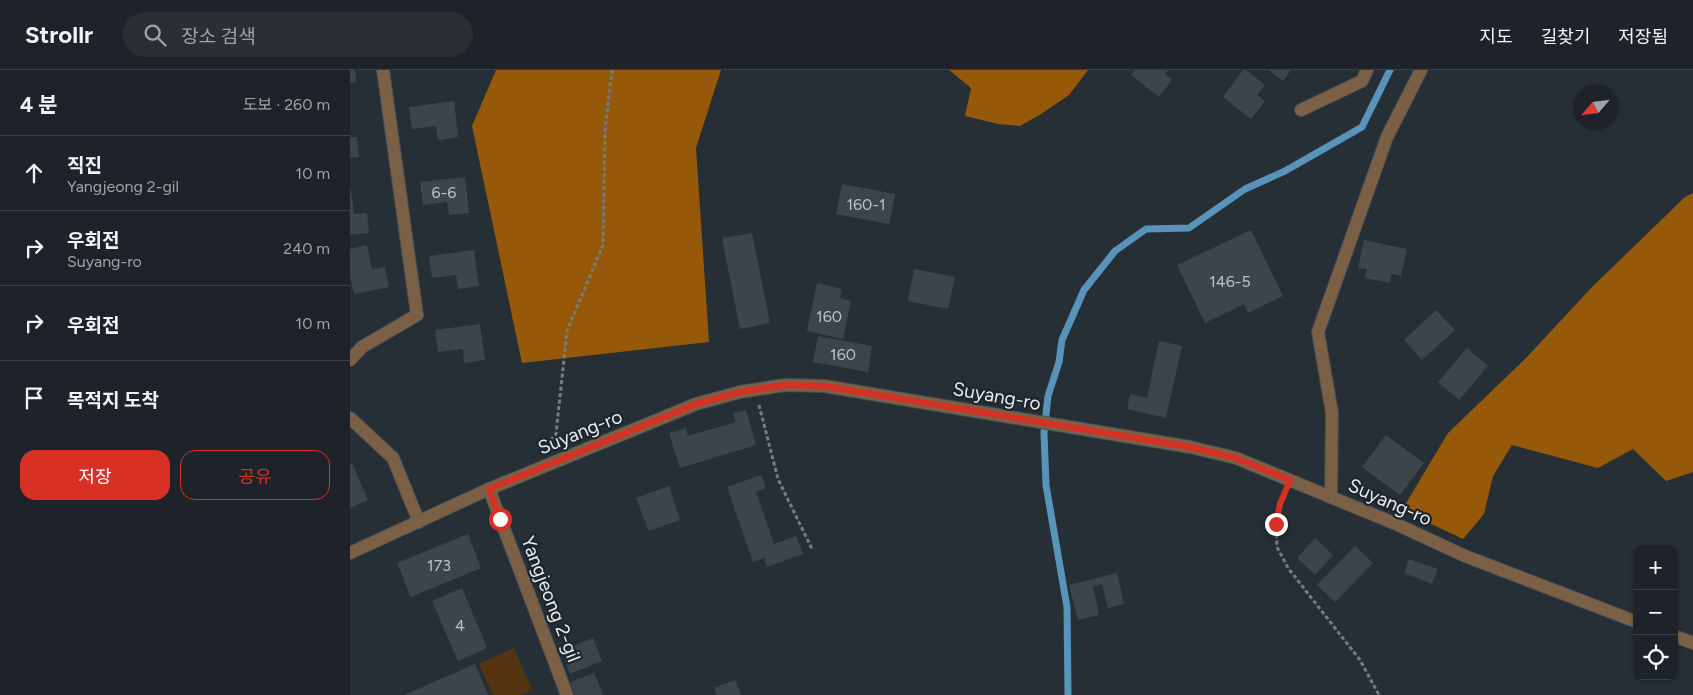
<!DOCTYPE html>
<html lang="ko">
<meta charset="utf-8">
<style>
:root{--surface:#1d2328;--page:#2a2f34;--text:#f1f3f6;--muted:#a0a4a8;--line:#3b4045;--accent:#d93025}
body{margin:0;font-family:Figtree,"Noto Sans KR",sans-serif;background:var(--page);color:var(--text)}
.controls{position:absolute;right:15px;bottom:15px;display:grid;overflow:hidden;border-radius:10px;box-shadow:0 1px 4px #0004}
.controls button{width:45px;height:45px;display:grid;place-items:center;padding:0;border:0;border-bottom:1px solid var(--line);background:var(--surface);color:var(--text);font:25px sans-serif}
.compass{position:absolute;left:1223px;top:15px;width:45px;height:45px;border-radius:50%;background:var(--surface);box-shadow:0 1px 4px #0004;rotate:242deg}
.stop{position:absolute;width:15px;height:15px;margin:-11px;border:4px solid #d93025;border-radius:50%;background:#fff}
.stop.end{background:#d93025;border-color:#fff;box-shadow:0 1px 5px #0008}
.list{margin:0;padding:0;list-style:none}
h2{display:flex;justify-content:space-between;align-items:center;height:65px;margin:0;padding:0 20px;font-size:21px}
h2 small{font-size:16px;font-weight:400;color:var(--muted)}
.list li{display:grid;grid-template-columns:32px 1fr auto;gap:15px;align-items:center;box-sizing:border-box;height:75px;padding:0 20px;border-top:1px solid var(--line)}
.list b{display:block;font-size:19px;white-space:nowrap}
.list p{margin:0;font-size:16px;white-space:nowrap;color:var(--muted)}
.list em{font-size:16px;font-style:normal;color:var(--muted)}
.actions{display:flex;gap:10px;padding:15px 20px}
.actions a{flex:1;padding:11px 0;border:1px solid var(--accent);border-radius:15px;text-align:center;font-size:18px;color:var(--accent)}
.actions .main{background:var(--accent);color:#fff}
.icon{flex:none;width:28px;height:28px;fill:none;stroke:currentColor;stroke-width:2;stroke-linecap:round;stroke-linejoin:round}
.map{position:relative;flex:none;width:1343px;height:625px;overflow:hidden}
header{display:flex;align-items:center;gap:30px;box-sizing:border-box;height:70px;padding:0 25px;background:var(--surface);border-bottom:1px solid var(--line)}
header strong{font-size:24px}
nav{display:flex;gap:28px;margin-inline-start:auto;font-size:18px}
.search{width:350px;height:45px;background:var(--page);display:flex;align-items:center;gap:12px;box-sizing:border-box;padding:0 18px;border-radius:28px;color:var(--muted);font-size:19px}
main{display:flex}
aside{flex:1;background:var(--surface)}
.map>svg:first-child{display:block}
</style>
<header>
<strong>Strollr</strong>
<div class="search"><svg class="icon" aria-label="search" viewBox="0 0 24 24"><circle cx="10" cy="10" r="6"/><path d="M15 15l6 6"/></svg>장소 검색</div>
<nav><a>지도</a><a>길찾기</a><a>저장됨</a></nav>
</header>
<main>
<aside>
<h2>4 분<small>도보 · 260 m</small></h2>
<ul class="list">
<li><svg class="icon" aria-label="ahead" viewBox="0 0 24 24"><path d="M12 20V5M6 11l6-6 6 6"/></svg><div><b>직진</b><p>Yangjeong 2-gil</p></div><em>10 m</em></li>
<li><svg class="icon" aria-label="right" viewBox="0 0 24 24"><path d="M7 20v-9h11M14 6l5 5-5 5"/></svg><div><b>우회전</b><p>Suyang-ro</p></div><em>240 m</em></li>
<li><svg class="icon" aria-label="right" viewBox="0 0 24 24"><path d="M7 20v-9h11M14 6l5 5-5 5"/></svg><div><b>우회전</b></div><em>10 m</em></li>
<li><svg class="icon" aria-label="arrive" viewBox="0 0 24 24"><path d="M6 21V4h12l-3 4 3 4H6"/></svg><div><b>목적지 도착</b></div></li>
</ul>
<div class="actions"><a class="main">저장</a><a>공유</a></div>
</aside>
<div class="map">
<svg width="1343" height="625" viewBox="0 0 1343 625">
<rect width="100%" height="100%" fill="#272f36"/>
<path fill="#553511" d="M164 578 182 620 171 625H143L129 594Z"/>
<g fill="#955909">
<path d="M146 0H371L346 78 359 272 172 293 122 56Z"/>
<path d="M599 0H738L719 25 691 44 670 56 648 54 615 46 621 18Z"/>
<path d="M1343 123V402L1316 411 1283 379 1248 398 1162 375 1143 406 1134 444 1113 469 1052 440 1098 363 1177 287 1242 217 1335 127Z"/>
</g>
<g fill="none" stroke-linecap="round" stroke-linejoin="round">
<path stroke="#5893ba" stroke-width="7" d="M718 625 717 537 696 415 694 363 698 326 709 292 712 270 734 220 765 181 796 159 839 158 895 119 935 101 1012 57 1040 0"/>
</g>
<g fill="#3d454c">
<path d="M0 0H5L6 12 0 13Z"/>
<path d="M785 0H818L815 4 822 10 809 27 781 5Z"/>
<path d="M893 0H896L915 15 907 25 915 31 901 49 873 27Z"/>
<path d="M919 0H941L933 11Z"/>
<path d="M104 31 108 67 88 70 86 56 62 59 59 37Z"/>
<path d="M0 67H7L9 87 0 88Z"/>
<path d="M115 107 119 143 99 145 97 132 73 135 70 112Z"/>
<path d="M492 114 545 124 539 154 486 144Z"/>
<path d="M0 120H1L4 144 17 143 19 163 0 165Z"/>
<path d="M901 160 933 226 898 243 894 234 855 253 827 195Z"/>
<path d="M402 163 420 253 390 259 372 168Z"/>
<path d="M1014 170 1057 179 1051 206 1041 204 1040 213 1015 208 1017 199 1008 198Z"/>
<path d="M17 175 22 199 35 197 39 217 4 224 0 207V179Z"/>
<path d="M124 180 129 216 108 219 106 205 82 208 79 186Z"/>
<path d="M564 199 605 207 598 239 558 231Z"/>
<path d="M467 213 492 219 490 228 501 231 493 269 457 261Z"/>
<path d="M1086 240 1105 260 1072 290 1054 270Z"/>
<path d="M130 254 135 290 114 293 113 279 88 282 85 260Z"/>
<path d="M468 266 522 276 518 302 463 292Z"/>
<path d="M809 271 832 276 816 348 777 339 780 324 797 328Z"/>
<path d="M1117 278 1138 296 1109 330 1088 312Z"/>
<path d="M396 340 406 375 330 398 319 363 336 358 338 366 386 352 383 343Z"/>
<path d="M1036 365 1074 393 1050 425 1012 397Z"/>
<path d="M2 393 18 430 0 438V394Z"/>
<path d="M411 405 416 418 406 422 424 474 446 466 453 484 417 497 414 488 403 492 377 417Z"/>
<path d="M319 416 330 450 299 461 286 428Z"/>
<path d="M118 464 131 498 61 527 47 493Z"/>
<path d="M965 468 983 485 965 505 947 488Z"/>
<path d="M1005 476 1023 493 985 532 967 515Z"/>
<path d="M1059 489 1088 499 1082 514 1054 503Z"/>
<path d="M767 503 774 534 758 538 752 514 743 516 749 545 728 550 719 515Z"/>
<path d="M112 518 137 578 108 591 82 531Z"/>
<path d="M243 568 252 591 220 604 211 581Z"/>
<path d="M125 594 138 625H54Z"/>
<path d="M244 603 253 625H225L220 612Z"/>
<path d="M385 610 391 625H367L364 618Z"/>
</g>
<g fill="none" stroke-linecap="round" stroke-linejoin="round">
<g stroke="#464d54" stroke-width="14">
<g id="minor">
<path d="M951 40 1012 11 1017 0"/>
<path d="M0 290 12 277 67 245 33 0"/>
<path d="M0 348 43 388 69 452"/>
<path d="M139 419 217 625"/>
<path d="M981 427 982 343 968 262 1037 67 1071 0"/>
<path d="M0 483 139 419 346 334 390 322 435 315 474 316 840 377 886 388 1046 454 1115 486 1287 552"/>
<path d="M1324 566 1343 573"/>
</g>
</g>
<g stroke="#757c82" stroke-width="3" stroke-dasharray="4 2.5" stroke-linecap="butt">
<path d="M409 335 428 409 462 479"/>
<path d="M196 375 206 364 217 261 253 175 255 60 262 0"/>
<path d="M933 426 926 454 927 477 938 498 1010 590 1029 625"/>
</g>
<use href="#minor" stroke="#7b6046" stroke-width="12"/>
</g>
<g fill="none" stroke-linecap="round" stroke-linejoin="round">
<path stroke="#d93025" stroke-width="6" d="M150 449 139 419 346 334 390 322 435 315 474 316 840 377 886 388 940 410 930 434 926 454"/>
</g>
<g text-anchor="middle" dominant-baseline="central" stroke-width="4.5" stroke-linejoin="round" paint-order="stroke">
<g font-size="16" fill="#bcc2c8">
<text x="94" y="122">6-6</text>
<text x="516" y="134">160-1</text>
<text x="880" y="211">146-5</text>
<text x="479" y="246">160</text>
<text x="493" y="284">160</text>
<text x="89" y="495">173</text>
<text x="110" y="555">4</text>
</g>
<g font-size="19" fill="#e7ecf1" stroke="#1e252c">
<text transform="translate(647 326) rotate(10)">Suyang-ro</text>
<text transform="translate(230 362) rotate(-22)">Suyang-ro</text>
<text transform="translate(1040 432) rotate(24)">Suyang-ro</text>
<text transform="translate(201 529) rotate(69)">Yangjeong 2-gil</text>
</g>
</g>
</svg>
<div class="controls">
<button>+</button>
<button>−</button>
<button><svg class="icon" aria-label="locate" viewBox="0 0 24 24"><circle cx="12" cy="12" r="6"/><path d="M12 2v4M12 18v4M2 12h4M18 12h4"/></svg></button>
</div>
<svg class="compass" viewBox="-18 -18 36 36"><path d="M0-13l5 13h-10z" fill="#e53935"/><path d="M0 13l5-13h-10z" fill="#a0a4a8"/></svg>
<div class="stop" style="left:150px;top:449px"></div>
<div class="stop end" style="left:926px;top:454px"></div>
</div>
</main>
